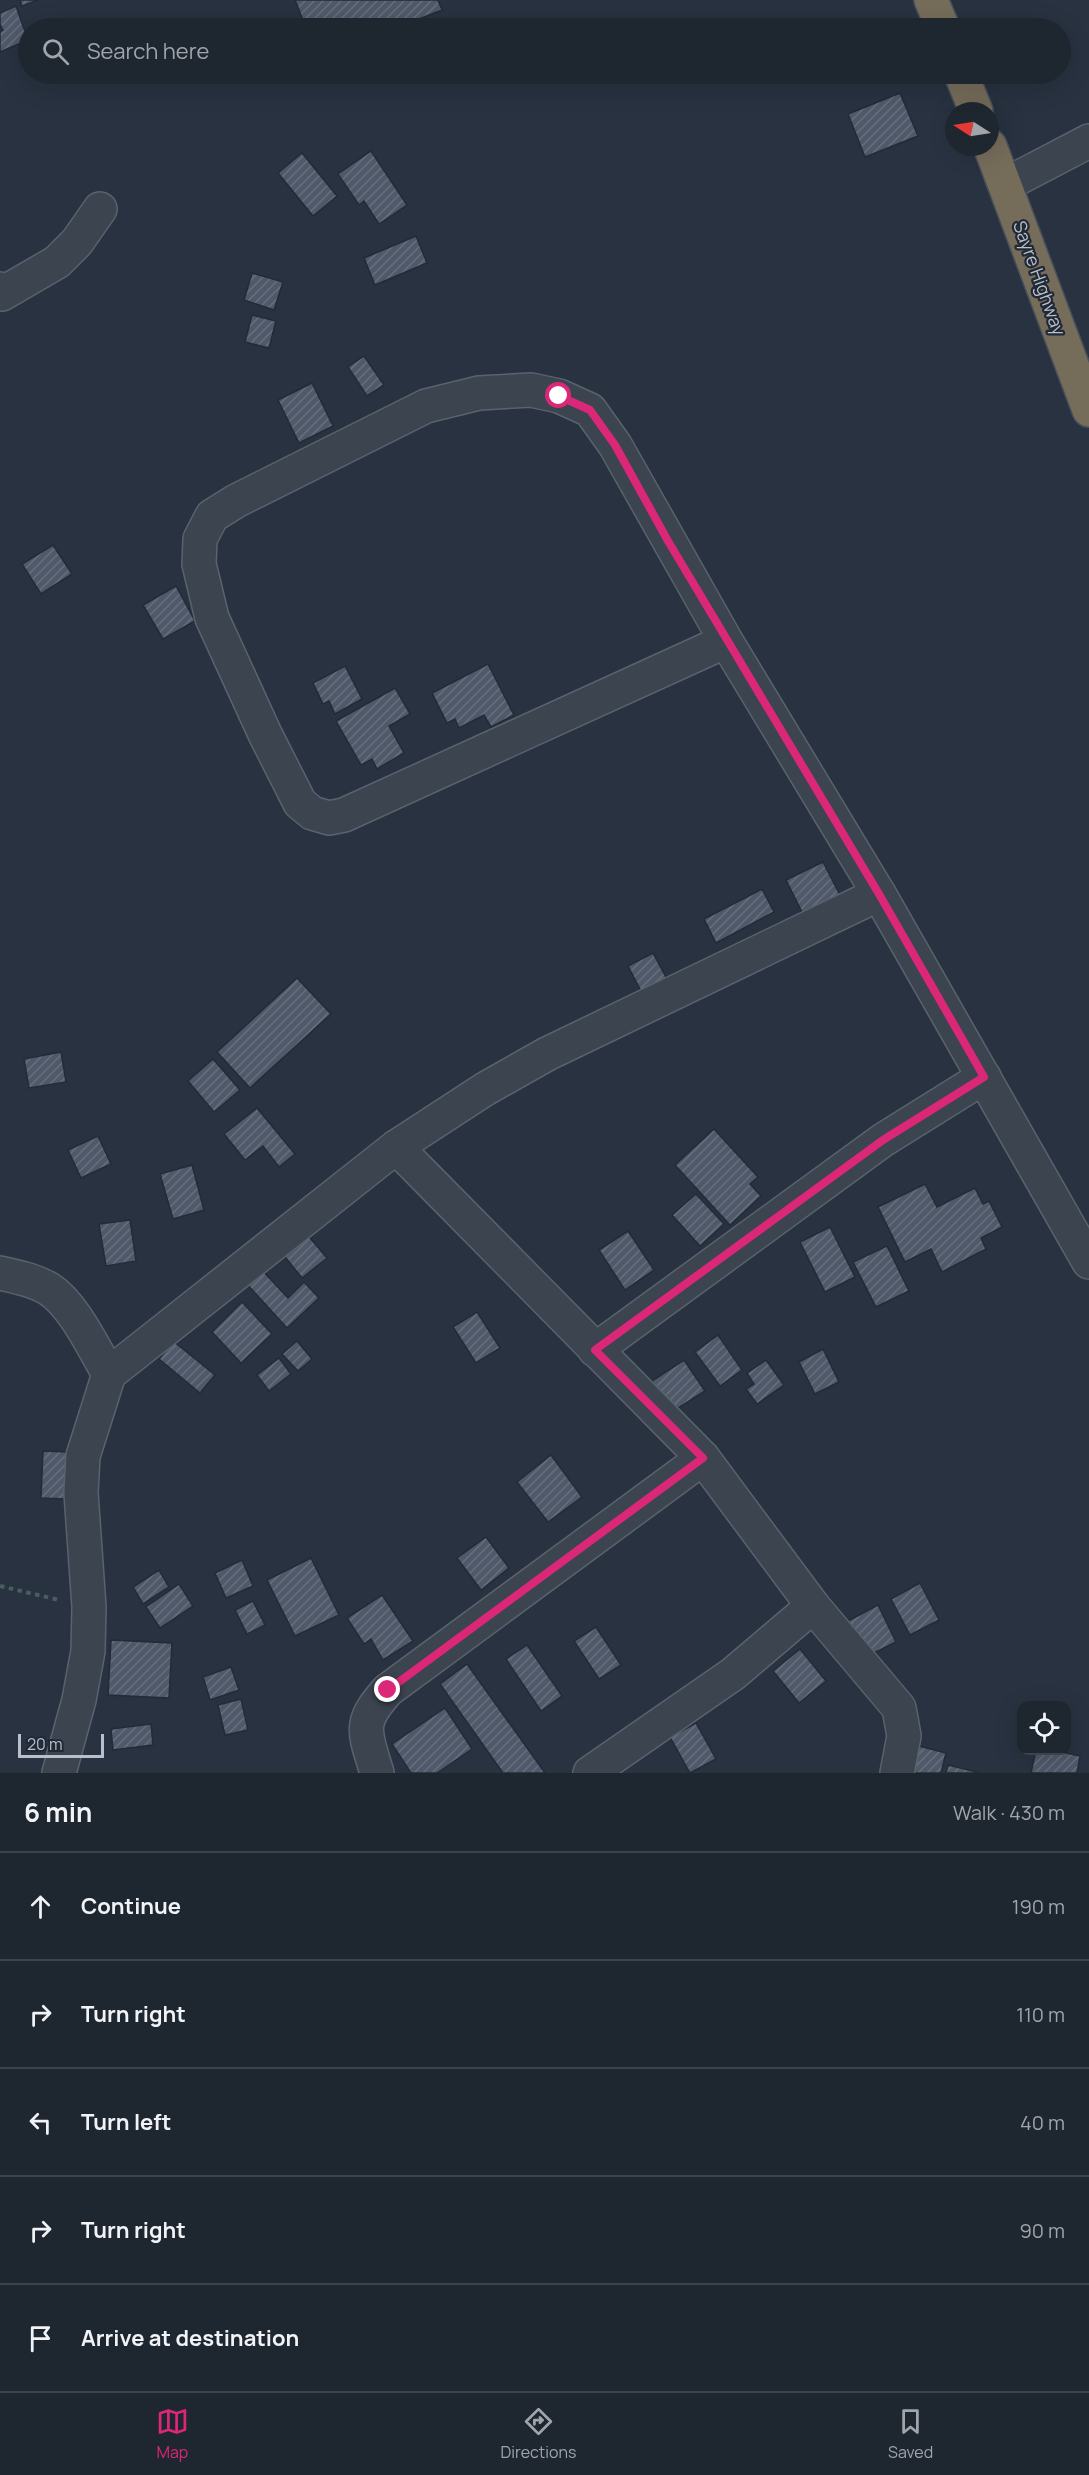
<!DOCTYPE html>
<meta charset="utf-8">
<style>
:root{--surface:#1e2630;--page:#262e38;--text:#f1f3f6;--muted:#a1a5ab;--line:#3c434c;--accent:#db2777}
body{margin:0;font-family:Manrope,sans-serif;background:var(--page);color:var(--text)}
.controls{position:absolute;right:18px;bottom:18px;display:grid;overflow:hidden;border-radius:12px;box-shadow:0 6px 24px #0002}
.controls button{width:54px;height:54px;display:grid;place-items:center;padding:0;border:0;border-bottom:2px solid var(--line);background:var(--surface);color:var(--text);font:30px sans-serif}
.compass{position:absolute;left:945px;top:102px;width:54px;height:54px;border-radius:50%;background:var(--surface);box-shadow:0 6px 24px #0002;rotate:282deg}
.scale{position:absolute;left:18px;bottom:15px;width:86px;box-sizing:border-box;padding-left:6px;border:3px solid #b9bfcb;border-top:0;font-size:16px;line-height:21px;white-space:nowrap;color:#b9bfcb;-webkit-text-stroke:4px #212936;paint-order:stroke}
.stop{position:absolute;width:18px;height:18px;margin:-14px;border:4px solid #db2777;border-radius:50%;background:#fff}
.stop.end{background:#db2777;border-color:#fff;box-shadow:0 2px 6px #0008}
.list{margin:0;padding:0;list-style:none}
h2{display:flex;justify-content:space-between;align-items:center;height:78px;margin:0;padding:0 24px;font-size:26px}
h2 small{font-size:20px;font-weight:400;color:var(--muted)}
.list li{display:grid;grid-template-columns:39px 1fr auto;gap:18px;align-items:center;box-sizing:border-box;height:108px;padding:0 24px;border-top:2px solid var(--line)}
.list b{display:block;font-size:22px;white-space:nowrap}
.list em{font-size:20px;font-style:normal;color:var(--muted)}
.icon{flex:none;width:33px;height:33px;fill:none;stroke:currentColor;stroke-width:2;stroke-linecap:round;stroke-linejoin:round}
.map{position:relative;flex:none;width:1089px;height:1773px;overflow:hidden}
.search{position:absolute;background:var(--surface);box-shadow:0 6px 24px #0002;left:18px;right:18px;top:18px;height:66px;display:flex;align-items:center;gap:15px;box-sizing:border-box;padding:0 21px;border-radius:33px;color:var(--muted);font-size:22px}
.sheet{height:618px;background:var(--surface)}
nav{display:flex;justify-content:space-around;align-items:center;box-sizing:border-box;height:84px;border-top:2px solid var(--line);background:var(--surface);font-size:16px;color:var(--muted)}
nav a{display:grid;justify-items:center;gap:3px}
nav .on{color:var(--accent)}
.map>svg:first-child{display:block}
</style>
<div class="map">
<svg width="1089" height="1773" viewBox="0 0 1089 1773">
<defs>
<pattern id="building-hatch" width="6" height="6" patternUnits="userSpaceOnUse" patternTransform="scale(1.5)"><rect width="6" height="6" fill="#4f5969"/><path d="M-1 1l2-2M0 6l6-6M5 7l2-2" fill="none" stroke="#666f7d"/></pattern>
</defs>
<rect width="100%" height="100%" fill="#283240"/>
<g fill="url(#building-hatch)" stroke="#232b38" stroke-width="1.5">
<path d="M20 0H38L22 6Z"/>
<path d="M295 0H438L442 10 396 28H306Z"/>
<path d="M16 6 28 40 0 52V32L3 30 0 24V13Z"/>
<path d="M900 93 918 136 865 157 848 114Z"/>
<path d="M371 151 407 205 379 224 364 201 359 205 338 174Z"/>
<path d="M302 153 337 196 313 216 278 173Z"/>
<path d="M416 236 427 263 375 285 364 258Z"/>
<path d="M252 273 283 282 274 310 244 300Z"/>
<path d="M252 315 276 321 269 348 245 342Z"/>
<path d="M364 356 384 385 367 396 348 367Z"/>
<path d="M312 383 333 426 299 443 278 400Z"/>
<path d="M53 545 72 574 41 594 22 564Z"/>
<path d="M176 586 195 621 163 639 143 605Z"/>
<path d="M488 664 514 715 491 727 484 715 459 728 455 719 447 723 432 693Z"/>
<path d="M345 666 362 699 335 714 329 701 323 704 313 683Z"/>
<path d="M395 688 410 714 389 726 404 753 377 769 372 759 361 765 336 721Z"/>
<path d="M823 862 843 901 806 920 786 880Z"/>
<path d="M762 889 774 912 716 943 704 919Z"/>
<path d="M653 953 668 981 642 993 628 966Z"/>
<path d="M297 978 331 1014 250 1088 217 1052Z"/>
<path d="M61 1052 66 1082 29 1088 24 1059Z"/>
<path d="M213 1059 240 1090 214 1112 188 1081Z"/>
<path d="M257 1108 295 1154 279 1167 263 1146 245 1160 224 1134Z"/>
<path d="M714 1129 758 1177 750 1184 761 1196 730 1225 675 1165Z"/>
<path d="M98 1136 111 1164 81 1178 68 1150Z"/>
<path d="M192 1165 204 1210 173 1219 160 1174Z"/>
<path d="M925 1184 937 1207 975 1188 983 1204 989 1201 1002 1227 981 1238 986 1249 942 1272 931 1249 905 1262 878 1207Z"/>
<path d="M696 1194 724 1224 700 1246 672 1215Z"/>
<path d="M130 1220 136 1261 106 1266 99 1224Z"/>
<path d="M830 1227 855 1277 825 1292 800 1242Z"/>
<path d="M628 1231 654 1270 625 1290 599 1250Z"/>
<path d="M305 1232 327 1258 302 1278 281 1252Z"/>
<path d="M887 1246 909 1291 876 1307 853 1262Z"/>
<path d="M260 1268 288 1298 304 1282 319 1298 287 1328 245 1282Z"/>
<path d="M242 1302 272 1334 241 1363 212 1332Z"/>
<path d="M477 1312 500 1348 476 1363 453 1327Z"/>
<path d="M718 1335 742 1370 720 1386 695 1352Z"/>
<path d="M173 1341 215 1375 200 1393 159 1359Z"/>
<path d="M297 1341 312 1359 298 1371 282 1354Z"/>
<path d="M823 1349 839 1382 815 1394 799 1362Z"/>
<path d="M279 1358 291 1374 269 1391 257 1375Z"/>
<path d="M684 1360 705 1391 672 1412 652 1381Z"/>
<path d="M766 1360 784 1385 757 1404 746 1389 754 1384 747 1373Z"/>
<path d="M43 1451 68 1452 66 1499 41 1498Z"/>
<path d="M551 1455 582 1497 548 1522 517 1482Z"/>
<path d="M486 1537 509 1568 481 1590 457 1558Z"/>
<path d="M311 1558 339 1615 295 1636 267 1580Z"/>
<path d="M242 1560 253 1586 226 1598 215 1573Z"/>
<path d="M159 1570 169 1587 143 1604 133 1587Z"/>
<path d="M920 1583 939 1620 910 1635 891 1599Z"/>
<path d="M179 1584 193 1606 160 1628 146 1607Z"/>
<path d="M382 1595 413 1641 383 1660 371 1639 364 1644 347 1618Z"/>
<path d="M253 1601 265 1625 247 1634 235 1610Z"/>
<path d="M878 1605 896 1642 864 1658 846 1622Z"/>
<path d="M596 1627 621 1665 599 1679 574 1641Z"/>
<path d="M111 1640 172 1643 169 1698 108 1695Z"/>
<path d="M527 1645 562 1696 541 1711 506 1659Z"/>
<path d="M800 1649 826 1681 799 1703 773 1671Z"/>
<path d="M467 1664 545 1773H503L440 1684Z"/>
<path d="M231 1667 239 1690 210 1700 203 1677Z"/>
<path d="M241 1699 248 1730 225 1735 218 1705Z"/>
<path d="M445 1708 472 1749 437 1773H411L392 1744Z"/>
<path d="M696 1723 716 1759 690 1773 670 1737Z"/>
<path d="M151 1724 153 1745 113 1750 111 1729Z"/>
<path d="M911 1744 946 1753 941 1773H904Z"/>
<path d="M1036 1750H1053L1080 1756 1077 1773H1031Z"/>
<path d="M948 1765 981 1773H946Z"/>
</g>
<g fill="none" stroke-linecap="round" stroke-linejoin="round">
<g stroke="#5a626e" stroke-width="36">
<g id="minor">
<path d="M1005 185 1089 141"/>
<path d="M0 289 2 294 57 262 77 242 100 209"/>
<path d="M726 641 344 815 329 818 312 813 300 803 265 734 212 618 199 564 200 539 212 516 236 501 426 406 479 393 531 390 559 396 590 410 615 445 726 641 879 894 1089 1262"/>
<path d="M0 1273C17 1277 34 1280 49 1289 74 1305 94 1349 109 1374"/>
<path d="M595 1350 883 1140 984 1077"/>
<path d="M703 1458 813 1606 899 1708 904 1736 897 1773"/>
<path d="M59 1773 79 1700 88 1651 89 1607 81 1493 83 1456 109 1374 396 1147 485 1089 547 1054 879 894"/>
<path d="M377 1773C365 1732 357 1724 388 1690L703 1458 396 1147"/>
<path d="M590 1773 733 1674 813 1606"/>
</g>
</g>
<g stroke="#474f5b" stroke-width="36">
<g id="highway">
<path d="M931 0 943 28"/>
<path d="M961 74 976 111"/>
<path d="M990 146 1089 410"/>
</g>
</g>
<path stroke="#4a5d60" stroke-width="4" stroke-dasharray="4.5 4.5" stroke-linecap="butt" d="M0 1586 59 1600"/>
<use href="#minor" stroke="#3c4450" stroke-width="33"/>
<use href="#highway" stroke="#766c5a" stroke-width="33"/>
</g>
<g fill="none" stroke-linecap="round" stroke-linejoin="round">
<path stroke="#db2777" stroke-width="8" d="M388 1690 703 1458 595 1350 883 1140 984 1077 879 894 668 541 615 445 590 410 559 396"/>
</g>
<g text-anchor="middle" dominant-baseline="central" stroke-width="4.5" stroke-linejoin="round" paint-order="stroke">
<g font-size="18" fill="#b9bfcb" stroke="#212936">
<text transform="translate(1040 278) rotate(70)">Sayre Highway</text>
</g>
</g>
</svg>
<div class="controls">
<button><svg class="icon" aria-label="locate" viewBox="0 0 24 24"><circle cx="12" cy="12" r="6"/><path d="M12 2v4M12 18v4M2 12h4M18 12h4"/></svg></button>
</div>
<svg class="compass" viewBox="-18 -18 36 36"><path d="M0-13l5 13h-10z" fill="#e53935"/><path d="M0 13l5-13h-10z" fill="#a1a5ab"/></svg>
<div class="scale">20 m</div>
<div class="stop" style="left:559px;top:396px"></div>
<div class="stop end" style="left:388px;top:1690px"></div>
<div class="search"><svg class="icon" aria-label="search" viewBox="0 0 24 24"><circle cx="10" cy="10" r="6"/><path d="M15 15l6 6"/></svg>Search here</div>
</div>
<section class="sheet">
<h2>6 min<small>Walk · 430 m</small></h2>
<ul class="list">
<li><svg class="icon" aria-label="ahead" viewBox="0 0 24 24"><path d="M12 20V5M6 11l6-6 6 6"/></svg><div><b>Continue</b></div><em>190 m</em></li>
<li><svg class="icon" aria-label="right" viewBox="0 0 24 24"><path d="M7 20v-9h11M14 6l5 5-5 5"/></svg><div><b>Turn right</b></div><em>110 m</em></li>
<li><svg class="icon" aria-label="left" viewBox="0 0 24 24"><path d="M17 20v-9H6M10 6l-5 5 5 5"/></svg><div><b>Turn left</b></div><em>40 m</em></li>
<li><svg class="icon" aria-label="right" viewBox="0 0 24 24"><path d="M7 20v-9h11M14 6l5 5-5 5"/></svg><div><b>Turn right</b></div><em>90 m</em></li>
<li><svg class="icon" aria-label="arrive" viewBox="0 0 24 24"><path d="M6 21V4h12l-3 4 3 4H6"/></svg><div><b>Arrive at destination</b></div></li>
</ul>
</section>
<nav>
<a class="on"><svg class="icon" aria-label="map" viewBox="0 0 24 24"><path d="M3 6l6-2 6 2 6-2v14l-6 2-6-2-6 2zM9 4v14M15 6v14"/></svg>Map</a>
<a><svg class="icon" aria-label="directions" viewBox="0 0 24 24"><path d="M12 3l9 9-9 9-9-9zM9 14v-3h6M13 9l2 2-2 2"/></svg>Directions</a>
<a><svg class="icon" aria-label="saved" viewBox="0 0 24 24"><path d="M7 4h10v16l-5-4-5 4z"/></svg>Saved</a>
</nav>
